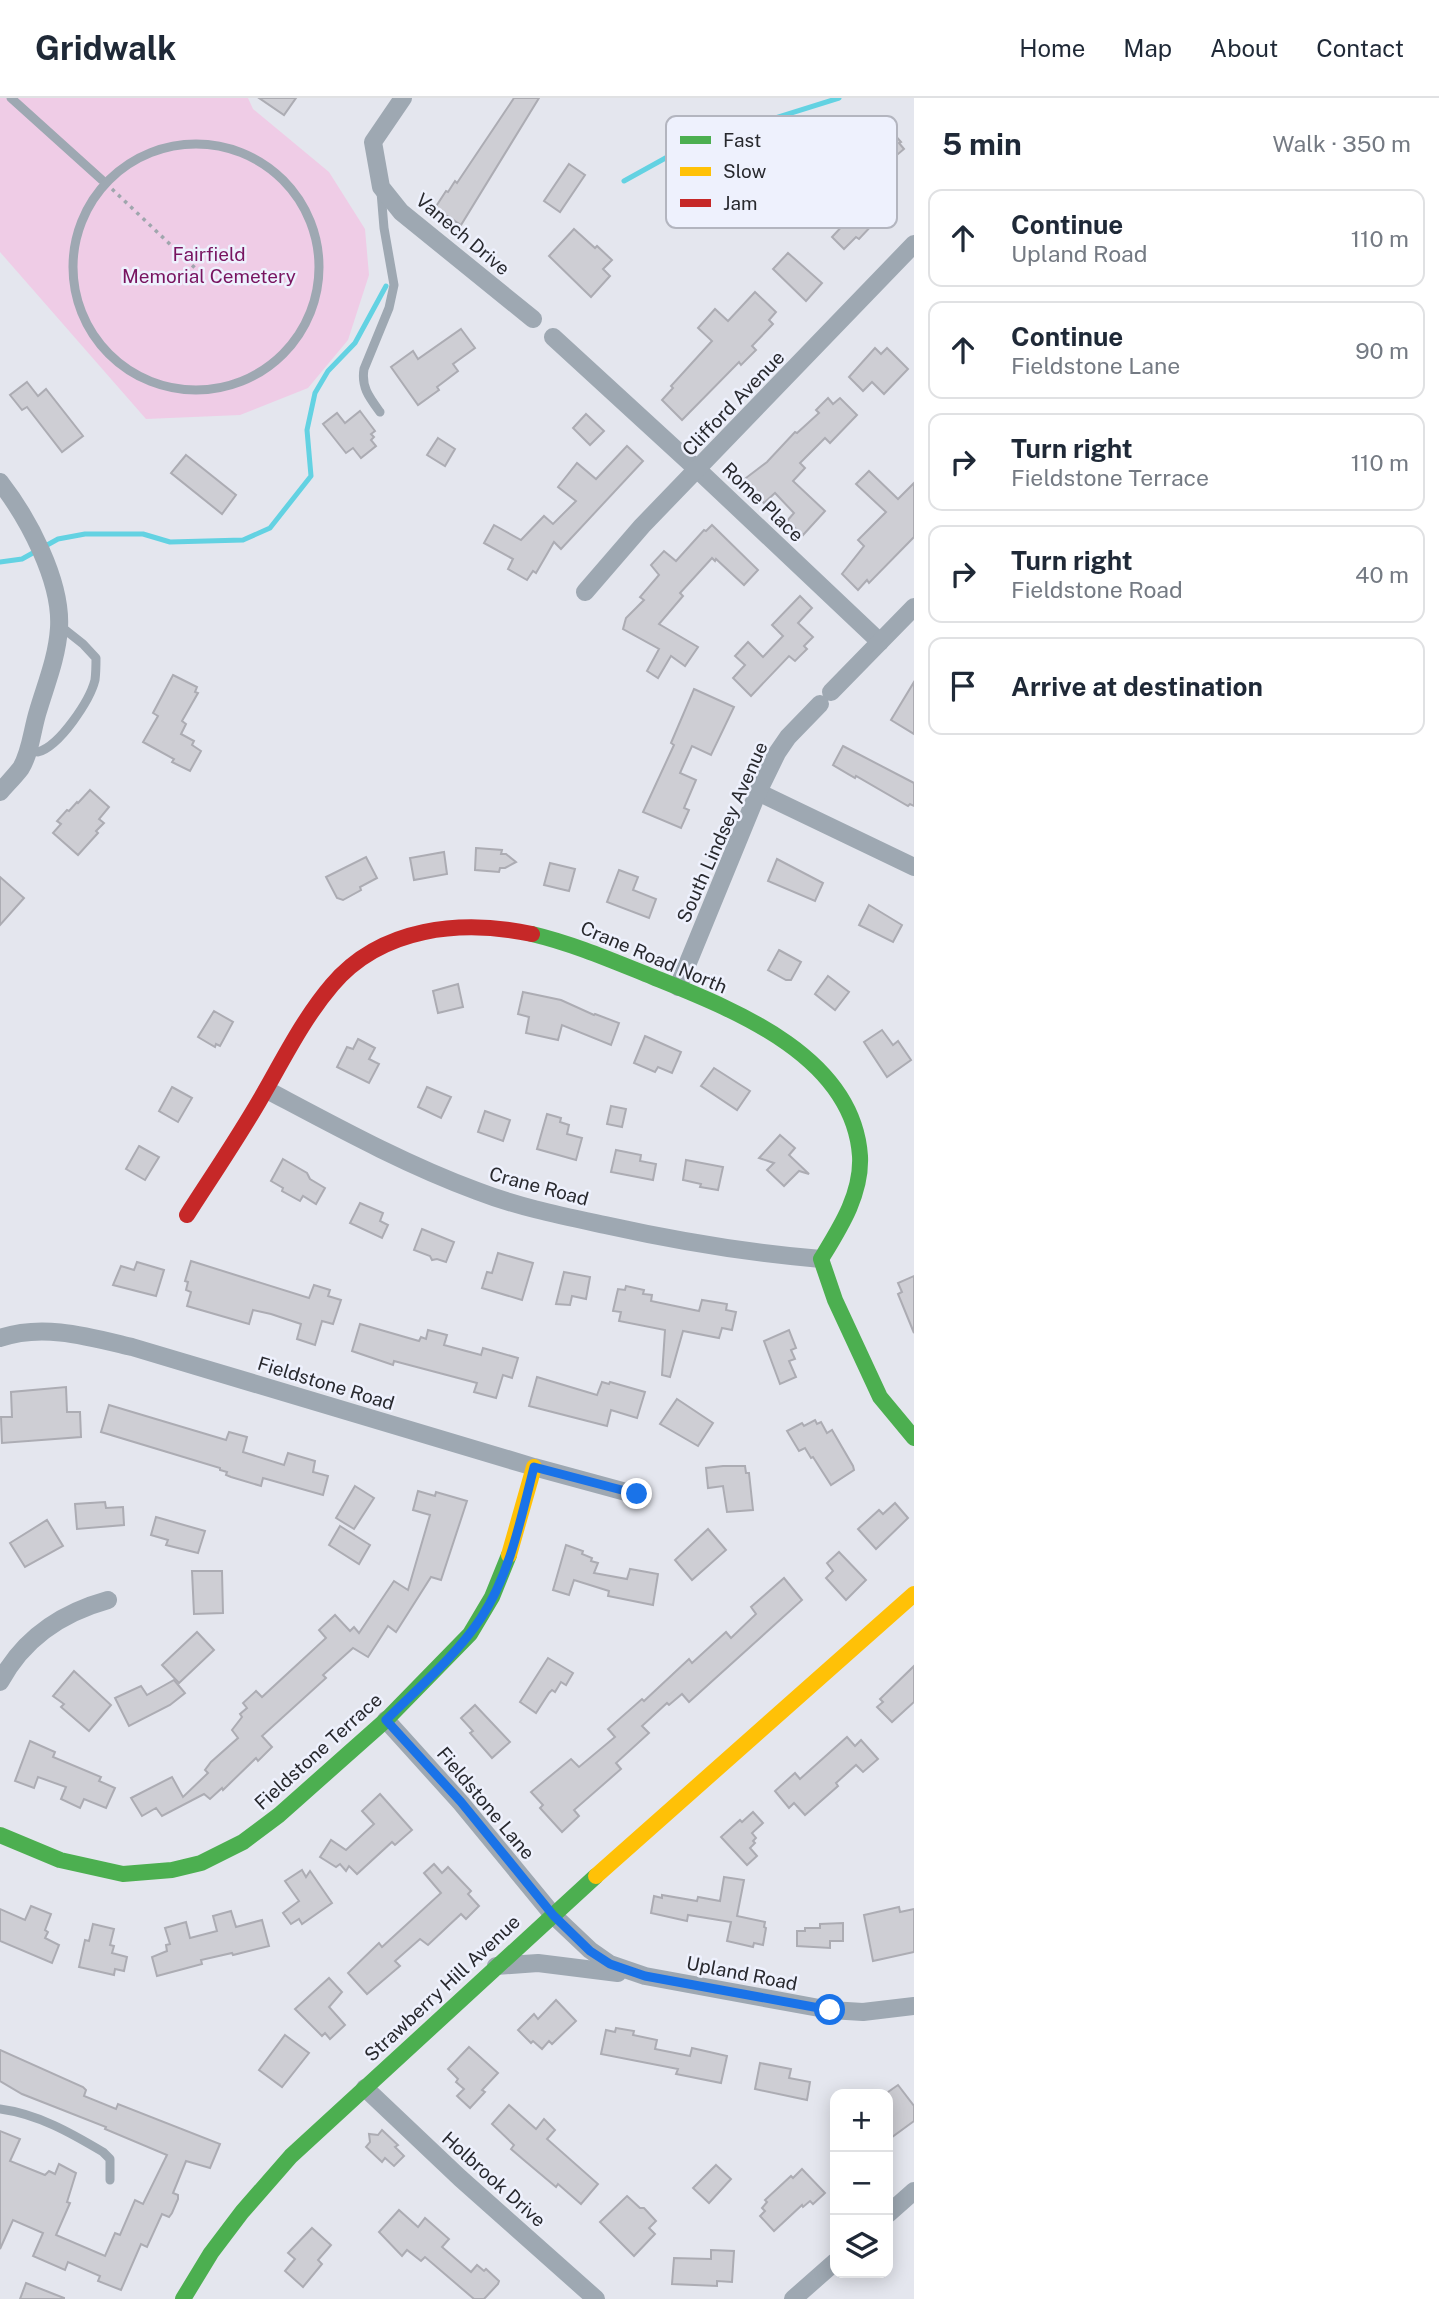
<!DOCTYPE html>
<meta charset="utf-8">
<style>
:root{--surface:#fff;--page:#f6f6f7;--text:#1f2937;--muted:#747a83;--line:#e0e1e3}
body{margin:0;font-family:"Public Sans",sans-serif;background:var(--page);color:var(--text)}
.controls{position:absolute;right:21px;bottom:21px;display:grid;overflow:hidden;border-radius:14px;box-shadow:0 4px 18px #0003}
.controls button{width:63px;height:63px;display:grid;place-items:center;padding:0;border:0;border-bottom:2px solid var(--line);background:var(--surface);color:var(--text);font:35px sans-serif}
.stop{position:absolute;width:21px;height:21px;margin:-16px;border:5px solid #1a73e8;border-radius:50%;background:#fff}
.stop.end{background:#1a73e8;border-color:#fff;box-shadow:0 2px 7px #0008}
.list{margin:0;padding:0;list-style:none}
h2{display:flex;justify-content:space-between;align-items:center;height:91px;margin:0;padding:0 28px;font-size:30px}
h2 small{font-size:23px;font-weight:400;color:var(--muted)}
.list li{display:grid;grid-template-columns:46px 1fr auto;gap:21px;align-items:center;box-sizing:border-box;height:98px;margin:0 14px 14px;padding:0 14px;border:2px solid var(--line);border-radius:14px}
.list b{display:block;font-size:26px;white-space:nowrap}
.list p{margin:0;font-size:23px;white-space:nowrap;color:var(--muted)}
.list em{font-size:23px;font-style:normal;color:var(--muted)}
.icon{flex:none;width:38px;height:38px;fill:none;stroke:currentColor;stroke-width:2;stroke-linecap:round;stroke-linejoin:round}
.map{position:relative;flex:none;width:914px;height:2201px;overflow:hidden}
header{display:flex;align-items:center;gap:42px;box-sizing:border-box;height:98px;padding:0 35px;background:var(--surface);border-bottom:2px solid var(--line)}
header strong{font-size:33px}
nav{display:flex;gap:38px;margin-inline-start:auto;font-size:24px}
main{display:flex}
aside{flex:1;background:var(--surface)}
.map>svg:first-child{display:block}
</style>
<header>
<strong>Gridwalk</strong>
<nav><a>Home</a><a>Map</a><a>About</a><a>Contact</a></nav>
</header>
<main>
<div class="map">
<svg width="914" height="2201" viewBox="0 0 914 2201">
<rect width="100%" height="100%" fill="#e4e6ee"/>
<path fill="#efcce6" d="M0 0H248L253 11 329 74 365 131 369 177 348 242 308 290 240 317 146 321 0 154Z"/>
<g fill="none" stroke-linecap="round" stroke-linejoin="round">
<g stroke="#63d2e2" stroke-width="5">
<path d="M624 83 689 47 839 0"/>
<path d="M0 464 22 461 58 441 85 436H143L170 444 243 442 270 430 311 378 307 332 315 295 328 273 355 245 386 188"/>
</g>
</g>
<g fill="#ceced4" stroke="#acacb3" stroke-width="2">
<path d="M259 0H296L284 17Z"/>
<path d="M514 0H539L461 127 435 110 446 93 448 94 455 83 457 85Z"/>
<path d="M886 27 901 44 899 45 904 51 891 62 886 57 884 59 881 56 877 59 865 46Z"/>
<path d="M569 66 585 77 560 114 544 103Z"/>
<path d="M860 109 875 124 859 141 856 139 844 151 832 139Z"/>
<path d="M574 131 595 150 597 148 612 162 603 171 610 178 591 199 549 158Z"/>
<path d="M788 155 822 185 806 203 773 171Z"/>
<path d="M755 194 776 214 769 222 773 226 752 248 756 252 741 267 739 264 682 322 662 302 673 290 671 288 712 243 698 230 715 211 728 223Z"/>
<path d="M461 231 475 250 453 266 458 273 437 289 439 292 418 307 391 269 413 253 418 261Z"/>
<path d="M875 250 881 256 887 250 908 271 884 296 872 284 863 293 849 279Z"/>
<path d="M27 284 38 298 46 291 83 338 62 354 27 309 22 312 10 297Z"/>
<path d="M828 300 833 306 840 300 857 317 830 345 825 340 800 365 805 370 793 383 825 413 803 437 787 423 794 415 775 395 764 405 742 383 767 364 795 334 797 335 819 315 816 312Z"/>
<path d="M360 313 375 333 371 336 374 339 371 342 376 348 361 360 353 350 346 355 323 326 337 315 345 325Z"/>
<path d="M586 316 604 333 590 347 573 330Z"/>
<path d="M438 340 455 351 445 368 427 357Z"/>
<path d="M627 348 643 363 561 451 554 444 536 475 533 473 527 482 508 471 513 461 484 445 494 427 521 442 544 418 553 426 576 403 558 389 577 365 596 381Z"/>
<path d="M186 357 236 397 222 416 171 375Z"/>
<path d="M869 373 898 401 914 385V439L869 485 867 482 858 492 842 476 864 448 858 442 886 414 856 386Z"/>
<path d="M712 427 758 472 744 487 716 461 715 463 712 460 680 495 683 498 659 526 698 549 685 568 671 558 658 580 647 573 659 551 623 531 626 520 644 502 640 499 659 477 651 467 664 453 676 463 704 432 706 433Z"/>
<path d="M800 498 812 510 798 525 813 539 804 548 807 551 795 563 789 558 751 598 733 580 745 567 735 558 748 544 763 559 783 538 772 527Z"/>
<path d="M173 577 197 589 195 594 198 595 182 623 186 626 181 636 194 643 192 647 201 653 190 673 172 664 174 661 143 644 158 618 153 615Z"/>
<path d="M914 584V636L891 622Z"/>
<path d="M694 591 734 609 711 657 692 648 680 675 696 682 684 710 689 712 681 730 643 714 674 647 671 645Z"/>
<path d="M843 648 914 685V708L910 706 908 708 856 678 855 680 833 667Z"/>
<path d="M90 692 109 709 99 721 104 725 96 733 98 735 78 757 53 735 61 726 57 723 67 712 69 713 77 704 78 705Z"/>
<path d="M476 750 502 752 501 756H506L516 764 505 770H500L499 774 475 772Z"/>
<path d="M444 754 447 776 414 782 410 760Z"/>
<path d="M366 759 377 780 360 789 361 792 343 802 337 800 326 779Z"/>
<path d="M777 761 823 785 815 803 768 783Z"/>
<path d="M550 765 575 771 569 793 544 787Z"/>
<path d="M619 772 638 779 633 792 656 801 649 820 607 804Z"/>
<path d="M0 779 24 800 0 827Z"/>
<path d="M869 807 902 827 893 844 859 827Z"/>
<path d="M779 852 801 864 791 882H786L768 872Z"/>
<path d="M828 878 849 894 835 912 815 896Z"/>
<path d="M458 886 463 909 438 915 433 893Z"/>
<path d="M523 894 561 902 594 917 595 916 619 925 611 947 562 927 558 942 526 935 529 919 518 916Z"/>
<path d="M214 913 233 924 220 948 216 946 215 949 198 939Z"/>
<path d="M882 932 893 947 898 943 911 962 887 979 864 944Z"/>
<path d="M645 938 681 954 672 975 658 969 655 974 634 965Z"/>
<path d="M358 941 375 950 369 961 379 966 369 985 337 969 347 949 353 951Z"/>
<path d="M714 970 750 993 737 1012 701 988Z"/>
<path d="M172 989 192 1000 178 1024 159 1013Z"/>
<path d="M427 989 451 999 441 1020 418 1009Z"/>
<path d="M611 1008 626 1011 622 1029 607 1026Z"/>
<path d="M485 1013 510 1022 503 1043 478 1034Z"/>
<path d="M547 1016 561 1020 560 1024 569 1027 567 1036 582 1040 576 1062 537 1051Z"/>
<path d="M780 1037 795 1050 789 1057 809 1076 799 1073 784 1088 767 1072 774 1065 759 1060Z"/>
<path d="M139 1048 159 1059 145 1082 126 1071Z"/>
<path d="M616 1052 641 1057 640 1063 656 1066 653 1082 611 1074Z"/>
<path d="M283 1061 307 1075 310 1081 325 1090 316 1106 303 1098 300 1103 282 1093 283 1090 271 1083Z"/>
<path d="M686 1062 723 1069 718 1092 700 1089 701 1086 683 1082Z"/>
<path d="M360 1105 383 1115 380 1123 388 1127 382 1140 350 1125Z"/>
<path d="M422 1131 454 1144 446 1164 437 1161 432 1162 430 1158 414 1152Z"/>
<path d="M498 1155 533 1165 522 1202 482 1190 487 1174 492 1175Z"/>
<path d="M191 1163 309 1200 314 1187 330 1192 328 1198 341 1202 333 1226 322 1223 315 1247 297 1241 301 1226 271 1216 253 1212 249 1226 187 1208 191 1194 186 1192 188 1184 185 1183Z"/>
<path d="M137 1164 164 1172 156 1198 113 1187 121 1168 134 1172Z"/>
<path d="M564 1174 590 1179 586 1201 572 1198 570 1207 556 1206Z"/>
<path d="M914 1178V1235L898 1196 902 1194 898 1185Z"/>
<path d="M626 1188 644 1192 643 1196 652 1197 651 1203 699 1213 702 1202 727 1206 726 1212 736 1214 732 1232 722 1230 719 1240 683 1233 670 1279 662 1277 665 1232 619 1223 621 1214 613 1213 618 1191 625 1192Z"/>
<path d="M360 1226 419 1243 421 1239 426 1241 428 1232 447 1237 444 1247 481 1257 483 1250 518 1260 512 1280 503 1277 496 1300 474 1294 477 1285 394 1263 393 1267 352 1253Z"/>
<path d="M789 1232 796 1250 791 1252 795 1261 789 1263 796 1279 780 1286 764 1243Z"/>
<path d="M537 1279 597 1297 602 1284 609 1286 610 1284 645 1294 637 1320 611 1312 607 1328 529 1308Z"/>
<path d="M66 1289 67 1314H80L81 1339 2 1345 1 1319H12L11 1294Z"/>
<path d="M677 1301 713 1325 698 1348 660 1326Z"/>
<path d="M109 1307 226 1342 229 1334 247 1339 243 1354 284 1367 288 1355 315 1363 313 1374 328 1378 323 1397 263 1380 261 1388 231 1379 226 1377 227 1374 220 1372V1370L101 1334Z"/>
<path d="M815 1322 817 1326 821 1324 827 1335 832 1332 853 1368 854 1372 831 1387 813 1359 811 1360 805 1350 799 1353 787 1333 802 1325 804 1328Z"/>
<path d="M723 1368H745L746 1375H749L753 1412 727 1414 723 1388 708 1390 706 1370Z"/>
<path d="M355 1388 374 1400 354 1431 336 1420Z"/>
<path d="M418 1393 435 1398 436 1394 467 1403 441 1482 431 1479 396 1534 388 1528 368 1559 353 1550 323 1577 326 1580 262 1638 272 1649 258 1663 256 1660 223 1692 222 1690 210 1701 204 1696 162 1718 156 1710 142 1718 131 1700 172 1679 183 1699 208 1675 205 1672 211 1664 238 1640 232 1632 242 1619 240 1616 247 1610 243 1605 256 1593 262 1599 326 1540 319 1532 335 1517 350 1533 354 1529 359 1535 394 1483 408 1492 430 1417 413 1412Z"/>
<path d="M105 1404 106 1410 123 1409 124 1427 77 1431 75 1406Z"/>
<path d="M895 1405 908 1420 876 1451 858 1431 879 1412 883 1416Z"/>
<path d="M156 1419 205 1433 198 1455 166 1447 168 1442 151 1437Z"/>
<path d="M47 1422 63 1448 25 1469 10 1445Z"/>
<path d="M340 1428 370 1447 359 1466 329 1447Z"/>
<path d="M708 1431 726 1452 692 1482 675 1462Z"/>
<path d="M566 1447 583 1453 582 1456 592 1460 591 1463 598 1465 594 1475 627 1481 630 1471 658 1476 653 1507 608 1498 609 1493 574 1482 569 1497 553 1492Z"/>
<path d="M839 1454 866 1482 846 1502 826 1480 833 1473 827 1465Z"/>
<path d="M192 1473H222L223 1515 194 1516Z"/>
<path d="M784 1480 802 1502 689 1604 682 1596 669 1607 667 1605 642 1628 649 1635 616 1665 621 1671 574 1712 579 1718 562 1734 540 1710 543 1707 531 1694 571 1661 579 1669 615 1639 608 1631 642 1601 644 1603 689 1561 692 1565 726 1534 731 1540 756 1516 751 1509Z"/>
<path d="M197 1534 214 1552 179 1585 162 1567Z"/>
<path d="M548 1560 573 1575 566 1587 561 1584 555 1594 552 1592 549 1595 536 1615 520 1604Z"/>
<path d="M914 1568V1604L892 1624 877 1609 883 1604 880 1601Z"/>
<path d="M74 1573 111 1607 89 1633 61 1609 64 1606 53 1598Z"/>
<path d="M174 1582 185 1595 170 1607 129 1628 115 1600 141 1588 147 1597Z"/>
<path d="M475 1607 510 1644 492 1660 470 1635 473 1633 461 1620Z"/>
<path d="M847 1639 855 1648 861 1642 878 1661 863 1674 856 1667 836 1685 838 1688 805 1717 794 1705 789 1710 775 1693 795 1675 800 1681Z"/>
<path d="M30 1643 55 1654 53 1659 101 1679 99 1683 115 1690 106 1710 84 1701 80 1710 61 1701 66 1689 38 1679 34 1690 15 1683Z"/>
<path d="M380 1696 412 1732 395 1747 392 1744 357 1776 349 1768 346 1773 340 1766 336 1769 320 1759 331 1742 346 1752 374 1726 362 1713Z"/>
<path d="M753 1714 763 1725 752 1735 756 1740 753 1743 755 1745 750 1750 757 1758 747 1767 721 1739 740 1722 742 1724Z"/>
<path d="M434 1766 442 1775 448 1769 471 1793 468 1796 479 1808 466 1821 461 1816 428 1847 420 1841 395 1863 400 1868 367 1896 348 1875 379 1845 382 1849 441 1795 424 1775Z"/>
<path d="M302 1772 306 1779 310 1773 332 1805 302 1826 299 1821 291 1826 283 1815 299 1803 285 1783Z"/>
<path d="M724 1779 744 1782 737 1818 765 1824 764 1829 766 1830 763 1847 754 1845 753 1849 727 1843 731 1824 688 1817 687 1823 651 1815 654 1798 662 1800V1797L697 1803 698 1799 720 1803Z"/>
<path d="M31 1808 51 1816 45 1832 48 1834 45 1840 59 1847 52 1865 0 1843V1811L25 1822Z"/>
<path d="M899 1809 900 1814 914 1811V1854L873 1863 864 1817Z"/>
<path d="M231 1813 236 1829 262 1822 269 1848 233 1857 232 1855 201 1862 202 1866 157 1878 152 1859 167 1853 166 1847 170 1846 165 1830 186 1824 190 1840 217 1833 213 1818Z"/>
<path d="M843 1825V1843H830V1850L797 1848V1833H805V1830H820V1826Z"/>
<path d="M93 1826 114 1831 110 1847 114 1848 112 1855 127 1859 124 1873 115 1871 114 1877 79 1869 85 1842 89 1843Z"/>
<path d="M329 1880 342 1894 329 1909 345 1927 330 1941 325 1935 322 1938 295 1911Z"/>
<path d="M556 1902 576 1923 552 1946 549 1943 542 1951 533 1943 531 1945 518 1932 534 1916 538 1921Z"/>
<path d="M616 1930 634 1933 633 1937 657 1942 655 1951 690 1958 692 1950 727 1958 721 1985 676 1976 678 1971 601 1956 606 1932 615 1934Z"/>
<path d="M285 1937 309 1955 282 1989 259 1972Z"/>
<path d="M469 1949 498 1975 482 1992 485 1994 470 2010 457 1998 464 1991 456 1984 458 1981 448 1971Z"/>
<path d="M0 1952 83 1989 86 1992 84 1998 116 2011 118 2006 220 2046 210 2070 186 2063 173 2095 178 2097V2101L172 2115 169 2119 162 2116 147 2149 141 2146 121 2192 98 2183 100 2178 68 2164 65 2172 33 2158 43 2135 13 2122 0 2151V2033L20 2041 10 2063 45 2077 49 2073 55 2076 59 2066 76 2075 67 2104 70 2105 56 2137 105 2158 115 2135 120 2137 135 2102 143 2106 167 2057 105 2031 106 2029 22 1996 0 1983Z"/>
<path d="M760 1965 791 1971 789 1980 810 1984 807 2002 755 1991Z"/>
<path d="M898 1987 914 2008V2023L888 2042V1994Z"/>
<path d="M509 2007 536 2031 544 2021 555 2032 547 2041 598 2086 581 2106 558 2086 556 2089 525 2063 511 2051 514 2047 492 2026Z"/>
<path d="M382 2032 398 2047 395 2049 404 2058 394 2068 385 2060 382 2064 366 2049 370 2044 369 2036 378 2037Z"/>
<path d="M716 2067 731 2081 709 2105 693 2090Z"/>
<path d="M802 2071 825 2095 813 2106 810 2103 803 2109 802 2107 774 2133 760 2118 765 2113 762 2110 767 2104 765 2102 791 2078 793 2080Z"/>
<path d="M627 2098 640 2110H644L656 2123 649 2130 655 2136 634 2158 600 2124Z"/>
<path d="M399 2112 418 2129 425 2120 449 2141 442 2149 471 2174 477 2167 484 2173 486 2171 499 2183 498 2186 484 2201H474L425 2159 421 2163 407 2152 402 2158 379 2134Z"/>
<path d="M312 2130 331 2147 318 2162 322 2166 303 2189 285 2173 295 2161 288 2155Z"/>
<path d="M711 2152 734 2153 732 2184 717 2183V2188L672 2186 674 2160 711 2161Z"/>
<path d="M26 2185 64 2200V2201H20Z"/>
</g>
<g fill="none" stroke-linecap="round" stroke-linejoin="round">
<path stroke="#9fa6ad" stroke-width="3.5" stroke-dasharray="3.5 5" stroke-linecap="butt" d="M112 91 195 170"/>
<g stroke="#9ea8b2" stroke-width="9">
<path d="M11 0 102 82"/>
<circle cx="196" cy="169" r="123"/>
<path d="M380 314C369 299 361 289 364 271L389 210 394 187 384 130 381 94"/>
<path d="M27 653C31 653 35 654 38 654 60 648 90 602 95 582 96 574 96 567 96 560L83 546 59 527"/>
<path d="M0 2011C38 2016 71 2035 103 2054L110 2061V2082"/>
</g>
<g stroke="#9ea8b2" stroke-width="18">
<path d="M403 0 373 44 381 89 401 114 533 221"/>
<path d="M553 239 698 372 880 544"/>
<path d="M0 384C28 420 62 483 59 530 57 560 46 586 38 613 32 632 31 653 21 670 15 678 7 686 0 694"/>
<path d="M585 494 642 428 914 146"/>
<path d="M831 594 914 509"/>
<path d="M758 694 914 769"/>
<path d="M678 889 758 694 777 655 788 639 820 606"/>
<path d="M267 992C335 1028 404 1066 477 1093 518 1109 563 1118 605 1127 677 1143 748 1155 821 1161"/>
<path d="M0 1240C43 1225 90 1239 132 1249L534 1369 637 1397"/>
<path d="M0 1584C23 1541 61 1515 108 1502"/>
<path d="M386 1622 461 1705 553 1817 590 1852 610 1866 645 1878 830 1912 863 1914 914 1908"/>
<path d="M496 1868 538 1865 618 1875"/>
<path d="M365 1990 460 2080 596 2201"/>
<path d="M888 2116 914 2093"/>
<path d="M793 2201 835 2164"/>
</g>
<g stroke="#4caf50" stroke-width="16">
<path d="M532 836C574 846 613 863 653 879 732 911 853 957 860 1058 862 1096 840 1130 821 1161L835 1202 880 1299 914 1340"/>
<path d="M0 1737 60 1762 123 1776 172 1772 201 1765 243 1744 279 1717 386 1622 470 1536 492 1499 509 1457"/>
<path d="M183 2201 211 2155 242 2114 291 2058 596 1778"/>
</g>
<g stroke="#ffc107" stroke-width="16">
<path d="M509 1457 534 1369"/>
<path d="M596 1778 914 1496"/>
</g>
<path stroke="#c62828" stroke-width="16" d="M187 1117C212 1078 238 1040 261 1000 283 962 303 921 332 887 381 829 461 821 532 836"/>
</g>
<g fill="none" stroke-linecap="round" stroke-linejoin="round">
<path stroke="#1a73e8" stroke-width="9" d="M637 1396 534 1369C521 1420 510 1476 481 1520 455 1559 418 1590 386 1622L461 1704 553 1817 590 1853 610 1866 645 1878 830 1912"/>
</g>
<g text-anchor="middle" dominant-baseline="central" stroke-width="5" stroke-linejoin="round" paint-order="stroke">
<g font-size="19" fill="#28292e" stroke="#eef1fd">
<text transform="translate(463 136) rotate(40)">Vanech Drive</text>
<text transform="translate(733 305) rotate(-46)">Clifford Avenue</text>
<text transform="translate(763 404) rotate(44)">Rome Place</text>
<text transform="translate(722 734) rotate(-66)">South Lindsey Avenue</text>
<text transform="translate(654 859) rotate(23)">Crane Road North</text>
<text transform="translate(539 1088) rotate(15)">Crane Road</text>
<text transform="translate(326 1285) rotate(17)">Fieldstone Road</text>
<text transform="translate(318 1653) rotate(-42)">Fieldstone Terrace</text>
<text transform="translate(486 1705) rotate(50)">Fieldstone Lane</text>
<text transform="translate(742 1875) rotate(11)">Upland Road</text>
<text transform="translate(442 1890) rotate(-43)">Strawberry Hill Avenue</text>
<text transform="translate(494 2081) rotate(42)">Holbrook Drive</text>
</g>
<g font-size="19" fill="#781460" stroke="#eef1fd">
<text x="209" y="156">Fairfield<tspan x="209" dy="22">Memorial Cemetery</tspan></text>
</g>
</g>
<rect x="666" y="18" width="231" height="112" rx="10" fill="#eef1fd" stroke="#b3b5bf" stroke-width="2"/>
<rect x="680" y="38" width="31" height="8" fill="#4caf50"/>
<rect x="680" y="69" width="31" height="9" fill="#ffc107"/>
<rect x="680" y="101" width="31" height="8" fill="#c62828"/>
<g font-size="19" fill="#28292e">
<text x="723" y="49">Fast</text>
<text x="723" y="80">Slow</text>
<text x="723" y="112">Jam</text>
</g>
</svg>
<div class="controls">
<button>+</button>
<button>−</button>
<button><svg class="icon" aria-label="layers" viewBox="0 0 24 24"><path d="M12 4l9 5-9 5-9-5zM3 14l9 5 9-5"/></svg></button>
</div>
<div class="stop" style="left:830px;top:1912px"></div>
<div class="stop end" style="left:637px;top:1396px"></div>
</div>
<aside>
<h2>5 min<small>Walk · 350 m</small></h2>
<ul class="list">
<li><svg class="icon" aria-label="ahead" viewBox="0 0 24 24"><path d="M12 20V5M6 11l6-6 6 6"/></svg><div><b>Continue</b><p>Upland Road</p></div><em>110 m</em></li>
<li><svg class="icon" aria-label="ahead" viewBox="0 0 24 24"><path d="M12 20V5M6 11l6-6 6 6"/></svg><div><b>Continue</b><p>Fieldstone Lane</p></div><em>90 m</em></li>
<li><svg class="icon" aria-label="right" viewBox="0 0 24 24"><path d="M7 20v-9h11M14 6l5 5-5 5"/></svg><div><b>Turn right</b><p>Fieldstone Terrace</p></div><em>110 m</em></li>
<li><svg class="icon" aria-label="right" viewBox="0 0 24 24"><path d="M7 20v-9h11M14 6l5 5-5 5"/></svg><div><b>Turn right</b><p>Fieldstone Road</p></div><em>40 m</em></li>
<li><svg class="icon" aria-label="arrive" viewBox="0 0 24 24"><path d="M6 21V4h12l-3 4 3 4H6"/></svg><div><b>Arrive at destination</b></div></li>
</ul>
</aside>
</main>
